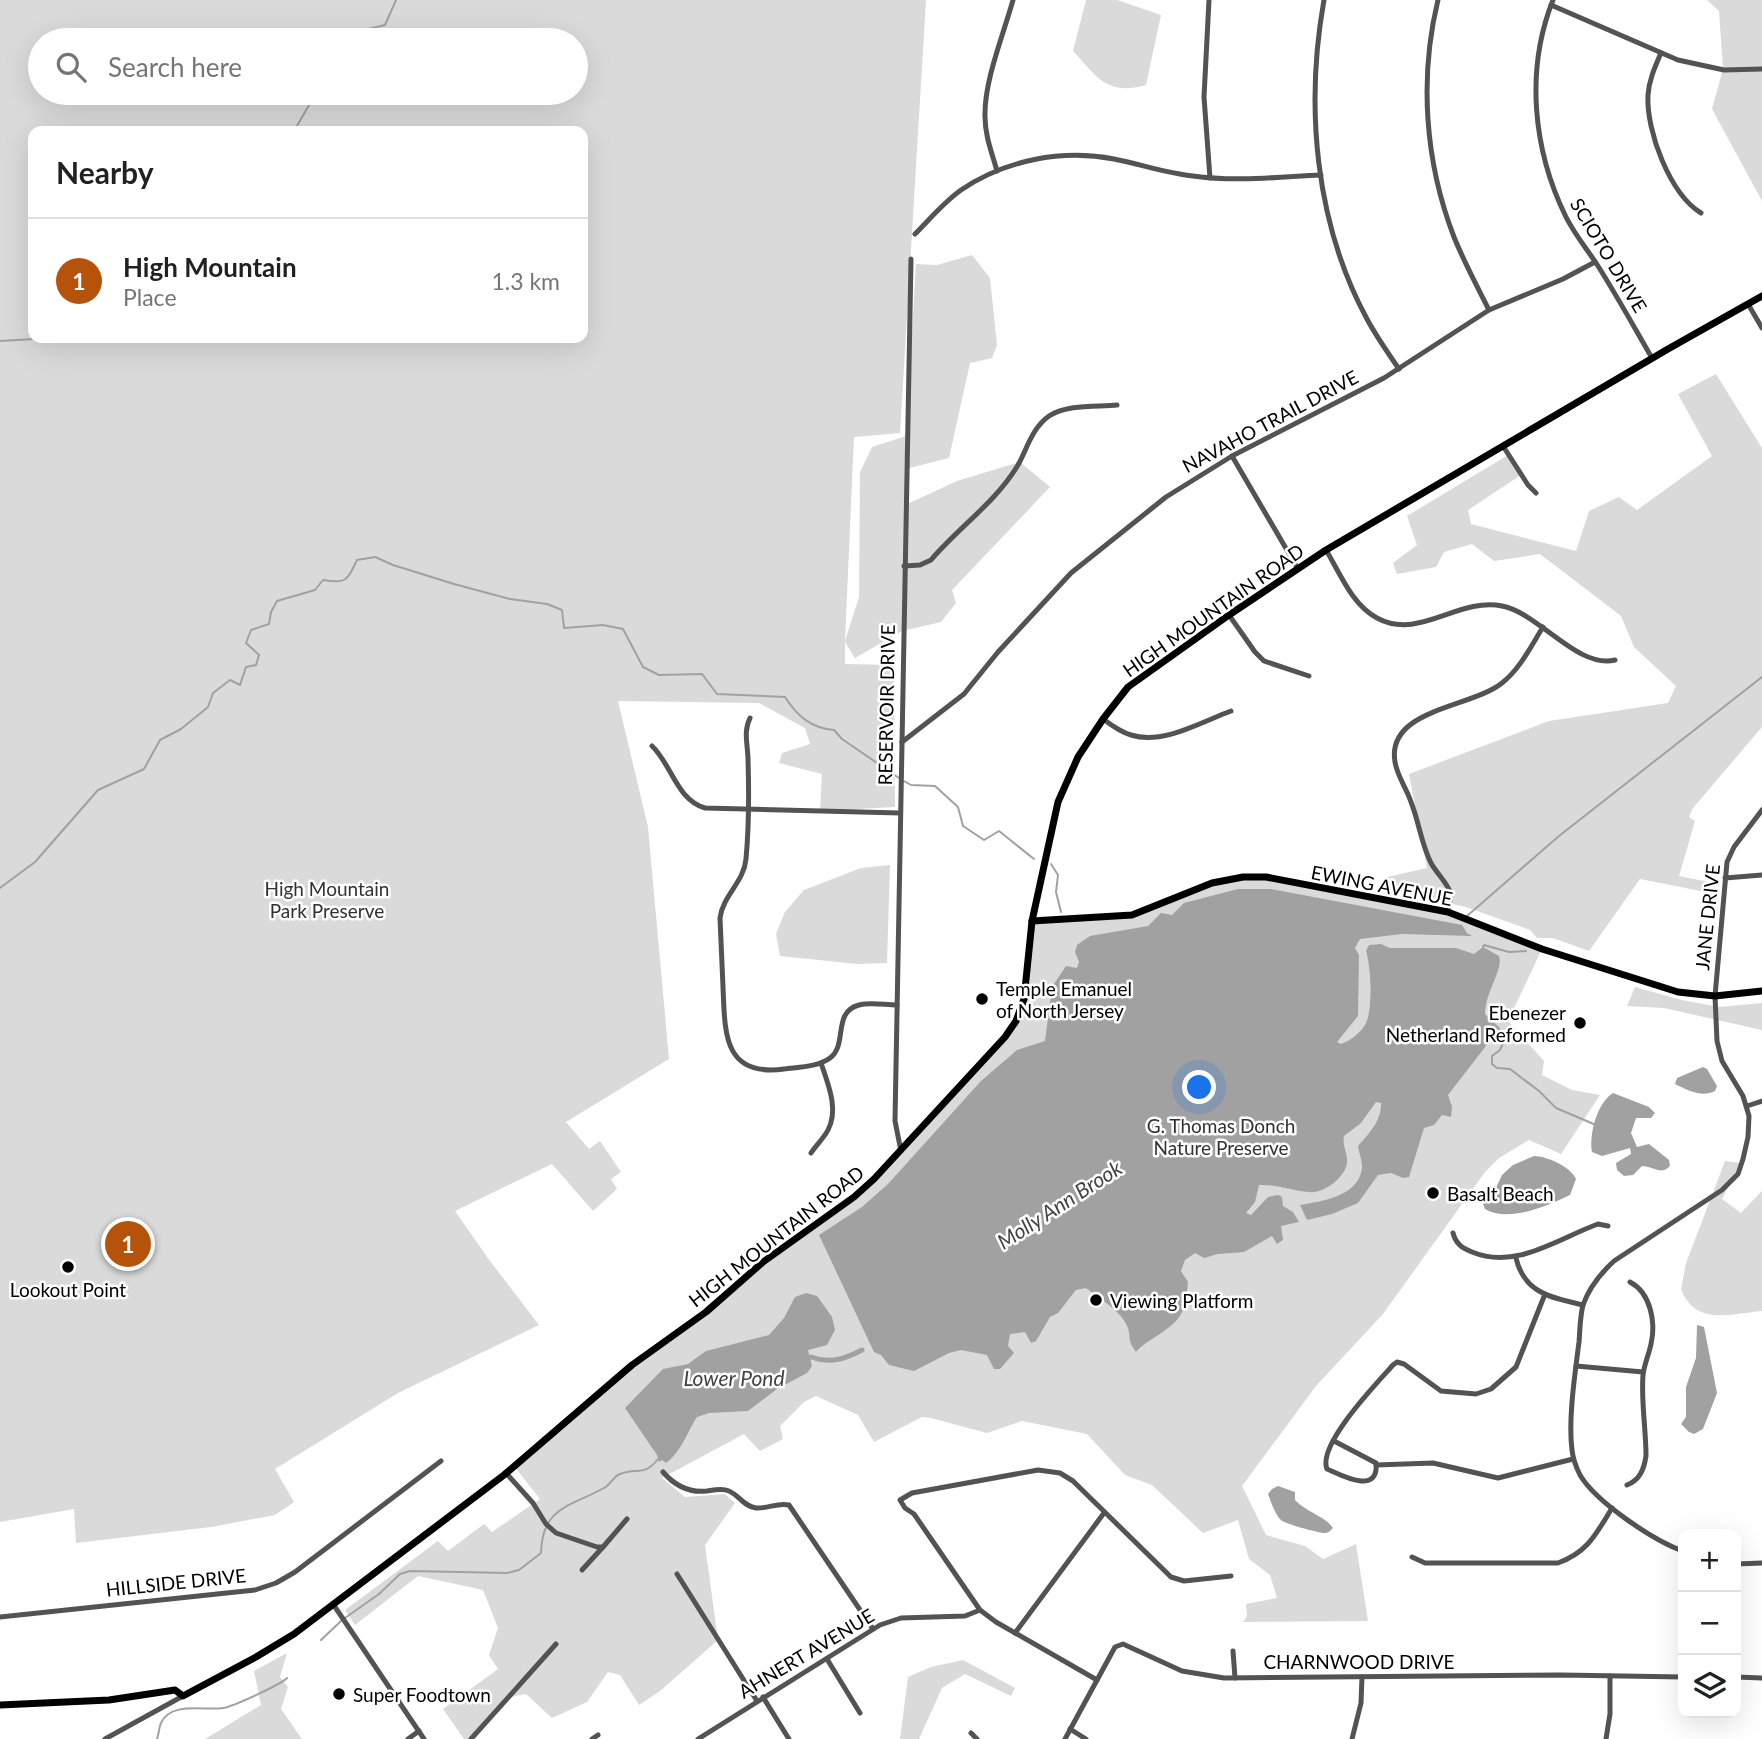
<!DOCTYPE html>
<meta charset="utf-8">
<style>
:root{--surface:#fff;--page:#f2f2f2;--text:#202124;--muted:#757577;--line:#e0e0e0;--accent:#b45309}
body{margin:0;font-family:Lato,sans-serif;background:var(--page);color:var(--text)}
.controls{position:absolute;right:21px;bottom:21px;display:grid;overflow:hidden;border-radius:14px;box-shadow:0 7px 28px #0002}
.controls button{width:63px;height:63px;display:grid;place-items:center;padding:0;border:0;border-bottom:2px solid var(--line);background:var(--surface);color:var(--text);font:35px sans-serif}
.you{position:absolute;left:1200px;top:1088px;width:24px;height:24px;margin:-18px;border:5px solid #fff;border-radius:50%;background:#1a73e8;box-shadow:0 0 0 10px #1a73e833}
.badge{display:grid;place-items:center;width:46px;height:46px;border-radius:50%;background:var(--accent);color:#fff;font-size:23px;font-weight:700}
.pin{position:absolute;translate:-50% -50%;border:4px solid #fff;box-shadow:0 2px 7px #0006}
.list{margin:0;padding:0;list-style:none}
h2{display:flex;justify-content:space-between;align-items:center;height:91px;margin:0;padding:0 28px;font-size:30px}
h2 small{font-size:23px;font-weight:400;color:var(--muted)}
.list li{display:grid;grid-template-columns:46px 1fr auto;gap:21px;align-items:center;box-sizing:border-box;height:126px;padding:0 28px;border-top:2px solid var(--line)}
.list b{display:block;font-size:26px;white-space:nowrap}
.list p{margin:0;font-size:23px;white-space:nowrap;color:var(--muted)}
.list em{font-size:23px;font-style:normal;color:var(--muted)}
.icon{flex:none;width:38px;height:38px;fill:none;stroke:currentColor;stroke-width:2;stroke-linecap:round;stroke-linejoin:round}
.map{position:relative;flex:none;width:1762px;height:1739px;overflow:hidden}
.search{position:absolute;background:var(--surface);box-shadow:0 7px 28px #0002;left:28px;top:28px;width:560px;height:77px;display:flex;align-items:center;gap:18px;box-sizing:border-box;padding:0 24px;border-radius:38px;color:var(--muted);font-size:26px}
.panel{position:absolute;background:var(--surface);box-shadow:0 7px 28px #0002;left:28px;top:126px;width:560px;height:217px;border-radius:14px}
.map>svg:first-child{display:block}
</style>
<div class="map">
<svg width="1762" height="1739" viewBox="0 0 1762 1739">
<rect width="100%" height="100%" fill="#fff"/>
<g fill="#dadada" fill-rule="evenodd">
<path d="M0 0H926L900 433 854 437 845 641 859 597 860 472 872 447 906 436 916 264 937 265 972 255 990 278 997 345 992 358 970 363 949 458 905 469V505L957 481 1020 462 1050 487 952 590 956 603 941 622 902 631 855 658 845 642V664L894 665 895 807 820 811 822 774 779 763 782 753 810 744 805 728 759 703 618 701 648 827 669 1059 566 1122 589 1149 600 1141 621 1172 611 1179 617 1189 593 1211 552 1164 455 1211 487 1257 539 1325 398 1393 275 1469 294 1502 275 1515 211 1527 76 1543 74 1509 0 1522ZM40 40H576V93H40ZM33 131H583V338H33Z"/>
<path d="M1086 0H1117L1161 15 1146 85C1107 96 1097 77 1073 51Z"/>
<path d="M1707 0H1762V201L1712 109 1723 69 1719 11Z"/>
<path d="M1716 374 1762 448V727L1693 808 1689 817 1695 821 1679 876 1714 883 1716 894 1640 879 1589 951 1553 938H1537L1530 930 1466 907 1387 890 1383 878 1427 868 1409 774 1549 721 1668 703 1676 686 1634 647 1621 616 1540 554 1494 561 1472 544 1444 552 1436 567 1397 574 1393 563 1417 545 1407 516 1508 455 1521 475 1468 510 1471 524 1576 551 1589 511 1619 497 1637 510 1712 456 1678 394Z"/>
<path d="M890 865 887 963 857 964 780 956 776 934 785 912 804 890 861 868Z"/>
<path d="M1255 876 1448 912 1542 949 1508 1021 1544 1061 1542 1075 1572 1090 1600 1095 1561 1154 1529 1140 1499 1158 1485 1172 1383 1314 1316 1386 1242 1486 1266 1535 1305 1546 1323 1559 1356 1544 1368 1621 1243 1622 1247 1616 1246 1604 1277 1598 1270 1575 1249 1559 1238 1520 1203 1533 1152 1485 1125 1475 1087 1434 1022 1421 987 1433 931 1418 922 1417 874 1442 858 1415 816 1396 804 1402 780 1426 783 1439 760 1451 744 1434 662 1478 685 1497 725 1494 735 1503 705 1545 718 1640 660 1691 639 1705 620 1675 608 1672 587 1702 552 1718 526 1694 510 1697 469 1739H464L443 1709 498 1669 489 1655 498 1628 483 1590 418 1576 355 1625 345 1610 438 1541 448 1551 484 1524 492 1532 540 1499 514 1466 603 1389 854 1197 1005 1037 1020 1010 1032 921 1123 917 1194 889Z"/>
<path d="M1635 987 1682 1000 1719 1007 1762 1003V1030L1664 1008 1627 1006Z"/>
<path d="M1725 1161 1741 1163 1722 1199 1741 1213 1762 1191V1311C1730 1314 1695 1326 1681 1289L1686 1263Z"/>
<path d="M287 1653 280 1677 288 1687 281 1709 302 1739H205L261 1705 254 1671Z"/>
<path d="M963 1660 1015 1688 1011 1696 965 1674 942 1688 919 1739H900L908 1677 931 1667Z"/>
</g>
<g fill="#a1a1a1">
<path d="M1238 889H1271L1462 925 1467 933 1472 936 1402 934 1360 939 1355 948 1359 955 1358 1016 1337 1042 1341 1044C1350 1041 1362 1032 1366 1023 1373 1008 1371 967 1366 951L1369 945 1381 944 1390 948H1456L1474 954 1483 947 1499 956C1504 969 1485 992 1485 1014L1504 1032 1505 1038 1497 1031 1488 1028 1489 1042 1448 1095 1452 1107 1451 1117 1442 1115 1434 1125 1424 1128 1409 1177 1403 1178 1391 1173 1378 1175 1358 1203 1332 1214 1307 1220 1300 1205C1322 1201 1357 1197 1362 1169 1363 1163 1359 1153 1358 1146 1369 1134 1382 1120 1381 1103L1376 1102 1361 1123 1344 1136C1342 1146 1348 1153 1347 1163 1345 1178 1323 1194 1309 1192 1291 1191 1277 1184 1259 1185L1255 1202 1246 1213 1251 1215 1268 1197 1278 1195 1282 1197 1283 1206 1293 1212 1299 1222 1281 1226 1283 1240 1277 1244 1272 1236 1244 1252 1218 1254 1204 1258 1195 1253 1185 1260 1181 1271 1188 1282C1187 1290 1187 1303 1183 1310 1175 1330 1149 1337 1136 1352 1126 1338 1132 1338 1127 1326 1122 1312 1098 1297 1086 1288L1076 1290 1058 1313 1050 1317 1036 1341 1031 1343 1025 1332 1010 1334 1008 1346 1014 1353 1000 1369H994L987 1355 961 1350 949 1353 914 1371 889 1365 881 1355 874 1352 819 1235 862 1207 888 1184 981 1081 1017 1050 1045 1041 1052 987 1066 966 1077 968 1079 962 1075 952 1077 945 1090 936 1148 926 1161 913 1172 915 1184 903Z"/>
<path d="M1703 1067 1707 1069 1717 1086 1715 1091C1702 1098 1687 1090 1675 1084L1677 1078Z"/>
<path d="M1613 1093 1649 1107 1655 1113 1651 1118H1636L1631 1133 1637 1147 1649 1144 1669 1160 1670 1166C1661 1176 1653 1166 1642 1166L1633 1175 1624 1176 1617 1170 1616 1163 1631 1154 1630 1148 1602 1156 1592 1152C1589 1134 1597 1103 1613 1093Z"/>
<path d="M1534 1156C1547 1156 1571 1167 1576 1179L1570 1195C1547 1206 1508 1223 1485 1209L1483 1204 1493 1194 1502 1175 1513 1165Z"/>
<path d="M806 1293 817 1296 832 1317 835 1330 827 1345 808 1350 812 1366 807 1373 777 1389 748 1411 709 1413 697 1417C687 1432 682 1451 666 1463L662 1460 659 1462 657 1455 625 1408 663 1369 688 1364 706 1351 769 1335 784 1318 795 1297Z"/>
<path d="M1697 1325 1704 1327 1717 1393 1703 1429 1694 1434 1689 1432 1681 1424 1686 1417V1387L1696 1358Z"/>
<path d="M1278 1486 1295 1492V1500C1306 1512 1325 1516 1333 1528 1329 1532 1329 1533 1323 1533 1316 1532 1285 1524 1281 1520 1275 1514 1271 1502 1268 1494L1272 1489Z"/>
</g>
<g fill="none" stroke-linecap="round" stroke-linejoin="round">
<g stroke="#a1a1a1" stroke-width="2">
<path d="M355 40 360 31 385 25 396 0"/>
<path d="M294 131 316 93"/>
<path d="M0 341 51 338"/>
<path d="M904 781 911 785 935 786 958 807 963 826 984 840 999 831 1034 859"/>
<path d="M1051 864 1058 875 1056 892 1061 912"/>
<path d="M0 888 35 862 98 790 144 769 160 740 181 729 208 707 213 693 230 680 240 685 246 667 256 665 259 655 246 643 251 630 269 624 271 612 277 601 315 590 323 580C346 584 347 581 357 560L375 557 393 565 454 584 510 599 547 604 562 610 564 628 603 625 623 629 643 667 659 675 702 674 717 694 785 697C797 716 811 728 834 730L842 739 899 778"/>
<path d="M1467 916 1559 836 1762 677"/>
<path d="M1483 947 1484 945 1509 952 1526 951"/>
<path d="M1503 1036 1505 1038 1500 1050 1492 1056V1064L1497 1068 1510 1069 1539 1091 1556 1108 1596 1125"/>
<path d="M345 1618 379 1594 400 1574 410 1571 507 1573 519 1570 541 1553C542 1506 572 1506 604 1488 610 1485 613 1477 620 1474 637 1467 644 1477 658 1459"/>
<path d="M321 1640 341 1621"/>
<path d="M157 1739C159 1734 159 1727 161 1723 171 1701 205 1711 223 1708 232 1707 282 1684 287 1678"/>
</g>
<path stroke="#a1a1a1" stroke-width="5" d="M811 1357C830 1364 845 1359 862 1350"/>
<g stroke="#535353" stroke-width="5">
<path d="M1209 0 1204 97 1210 178"/>
<path d="M1324 0C1305 106 1315 223 1367 319 1376 336 1388 353 1399 369"/>
<path d="M1438 0C1419 78 1425 162 1454 237 1464 262 1477 286 1489 310"/>
<path d="M1553 0C1525 70 1533 150 1566 217 1575 235 1587 249 1598 266 1617 296 1634 327 1652 358"/>
<path d="M1551 5 1678 60 1724 70 1762 69"/>
<path d="M1661 53C1655 67 1649 80 1648 95 1646 131 1670 194 1701 213"/>
<path d="M997 171C992 153 985 136 985 117 984 81 1003 36 1013 0"/>
<path d="M915 234C930 219 944 202 961 190 1005 160 1062 149 1114 159 1140 164 1166 173 1193 176 1235 182 1278 177 1321 175"/>
<path d="M1748 304 1762 328"/>
<path d="M1503 446 1528 485 1536 493"/>
<path d="M1232 456 1298 569"/>
<path d="M1326 550C1340 573 1352 605 1377 618 1419 641 1458 597 1502 606 1539 613 1577 669 1615 660"/>
<path d="M904 566 920 565 931 560C958 528 996 502 1018 465 1027 449 1032 428 1049 416 1068 404 1096 407 1117 405"/>
<path d="M1229 615 1255 652 1264 661 1309 676"/>
<path d="M750 718C743 732 748 745 748 760 749 792 749 827 746 859 744 882 723 895 720 918 721 941 722 964 723 987 725 1033 723 1077 784 1069 798 1067 818 1067 830 1058 848 1045 832 1012 859 1005 870 1002 885 1005 897 1005"/>
<path d="M1103 719C1111 725 1120 732 1131 735 1163 745 1201 722 1231 711"/>
<path d="M902 742 964 694 998 652 1071 573 1166 497 1232 456 1384 378 1489 310 1563 279 1595 262"/>
<path d="M652 746C672 765 676 799 705 808L900 813"/>
<path d="M1725 878 1762 875"/>
<path d="M1448 912 1451 894C1447 882 1437 874 1431 863 1421 843 1419 822 1411 802 1407 789 1397 776 1395 762 1386 709 1471 708 1502 683 1520 669 1531 646 1543 627"/>
<path d="M1747 1106 1762 1101"/>
<path d="M901 1151 895 1121 911 259"/>
<path d="M811 1153C816 1145 824 1138 828 1130 839 1109 828 1084 821 1063"/>
<path d="M1453 1233C1456 1244 1462 1248 1472 1252 1516 1270 1557 1239 1598 1224L1608 1226"/>
<path d="M1516 1258C1524 1293 1552 1298 1583 1305"/>
<path d="M1576 1366 1643 1372"/>
<path d="M1334 1441 1376 1463C1379 1496 1341 1475 1327 1469 1317 1445 1377 1383 1393 1365L1397 1362 1404 1364 1441 1391 1476 1394 1491 1389 1516 1367 1545 1294"/>
<path d="M1376 1465 1433 1463 1498 1478 1573 1459"/>
<path d="M663 1472C675 1486 689 1493 707 1491 714 1490 722 1488 729 1491 740 1496 743 1506 756 1508 768 1509 778 1502 789 1505L873 1629"/>
<path d="M506 1473 533 1503 546 1524 556 1533 597 1547H603L627 1519"/>
<path d="M1627 1485C1640 1480 1644 1469 1646 1456 1646 1429 1641 1402 1643 1375 1644 1365 1649 1354 1651 1344 1656 1323 1651 1293 1630 1282"/>
<path d="M1683 1551C1654 1541 1596 1502 1580 1475 1576 1467 1573 1459 1572 1450 1568 1419 1575 1374 1579 1342 1580 1330 1580 1316 1583 1305 1589 1288 1601 1273 1614 1261L1722 1190 1738 1174 1743 1159 1748 1137 1749 1116 1743 1096 1722 1061 1717 1041 1715 996 1727 862 1734 847 1762 810"/>
<path d="M1412 1557 1425 1563H1558C1588 1552 1596 1534 1612 1508"/>
<path d="M1736 1564 1762 1563"/>
<path d="M582 1570 603 1547"/>
<path d="M677 1574 757 1701"/>
<path d="M333 1604 424 1739"/>
<path d="M0 1617 255 1590 276 1583 295 1572 441 1461"/>
<path d="M1015 1633 1104 1513"/>
<path d="M1233 1651 1235 1678"/>
<path d="M827 1659 860 1713"/>
<path d="M1736 1677 1762 1678"/>
<path d="M1097 1680 996 1622 980 1610 914 1514 905 1508 900 1500 912 1493 1038 1470 1060 1473 1073 1481 1171 1577 1184 1581 1231 1576"/>
<path d="M763 1697 789 1739"/>
<path d="M1070 1729 1086 1739"/>
<path d="M971 1733 977 1739"/>
<path d="M105 1739 183 1696"/>
<path d="M408 1739 419 1731"/>
<path d="M471 1739 556 1644"/>
<path d="M592 1739 598 1735"/>
<path d="M698 1739 880 1625 901 1618 965 1616 980 1610"/>
<path d="M1065 1739 1115 1647 1123 1644 1182 1671 1224 1678 1561 1675 1683 1677"/>
<path d="M1352 1739 1361 1703 1362 1677"/>
<path d="M1606 1739 1610 1714V1676"/>
</g>
<g stroke="#000" stroke-width="7">
<path d="M1032 921 1132 915 1212 883 1243 877H1266L1448 912 1542 949 1678 992 1715 996 1762 991"/>
<path d="M0 1705 109 1700 175 1690 183 1696 256 1657 294 1634 504 1475 632 1365 706 1312 763 1262 854 1197 874 1179 1005 1037 1016 1021 1024 999 1032 921 1058 802 1078 757 1103 719 1128 687 1229 615 1326 550 1668 349 1762 296"/>
</g>
</g>
<g fill="#000" stroke="#fff" stroke-width="2.5">
<circle cx="982" cy="999" r="7"/>
<circle cx="1580" cy="1023" r="7"/>
<circle cx="1433" cy="1193" r="7"/>
<circle cx="68" cy="1267" r="7"/>
<circle cx="1096" cy="1300" r="7"/>
<circle cx="339" cy="1694" r="7"/>
</g>
<g text-anchor="middle" dominant-baseline="central" stroke-width="5" stroke-linejoin="round" paint-order="stroke">
<g font-size="19" fill="#000" stroke="#fff">
<text transform="translate(1609 255) rotate(59)">SCIOTO DRIVE</text>
<text transform="translate(1270 421) rotate(-28)">NAVAHO TRAIL DRIVE</text>
<text transform="translate(1213 610) rotate(-35)">HIGH MOUNTAIN ROAD</text>
<text transform="translate(886 705) rotate(-89)">RESERVOIR DRIVE</text>
<text transform="translate(1382 885) rotate(11)">EWING AVENUE</text>
<text transform="translate(1707 917) rotate(-84)">JANE DRIVE</text>
<text transform="translate(776 1236) rotate(-38)">HIGH MOUNTAIN ROAD</text>
<text transform="translate(176 1582) rotate(-6)">HILLSIDE DRIVE</text>
<text transform="translate(806 1653) rotate(-31)">AHNERT AVENUE</text>
<text x="1359" y="1661">CHARNWOOD DRIVE</text>
</g>
<g font-size="19" fill="#313131" stroke="#fff">
<text x="327" y="888">High Mountain<tspan x="327" dy="22">Park Preserve</tspan></text>
<text x="1221" y="1125">G. Thomas Donch<tspan x="1221" dy="22">Nature Preserve</tspan></text>
</g>
<g font-size="19" fill="#000" stroke="#fff" text-anchor="start">
<text x="996" y="988">Temple Emanuel<tspan x="996" dy="22">of North Jersey</tspan></text>
<text x="1566" y="1012" text-anchor="end">Ebenezer<tspan x="1566" dy="22">Netherland Reformed</tspan></text>
<text x="1447" y="1193">Basalt Beach</text>
<text x="68" y="1289" text-anchor="middle">Lookout Point</text>
<text x="1110" y="1300">Viewing Platform</text>
<text x="353" y="1694">Super Foodtown</text>
</g>
<g font-size="21" font-style="italic" fill="#424242" stroke="#fff">
<text transform="translate(1059 1204) rotate(-33)">Molly Ann Brook</text>
<text x="734" y="1377">Lower Pond</text>
</g>
</g>
</svg>
<div class="controls">
<button>+</button>
<button>−</button>
<button><svg class="icon" aria-label="layers" viewBox="0 0 24 24"><path d="M12 4l9 5-9 5-9-5zM3 14l9 5 9-5"/></svg></button>
</div>
<div class="you"></div>
<div class="pin badge" style="left:128px;top:1244px">1</div>
<div class="search"><svg class="icon" aria-label="search" viewBox="0 0 24 24"><circle cx="10" cy="10" r="6"/><path d="M15 15l6 6"/></svg>Search here</div>
<section class="panel">
<h2>Nearby<small></small></h2>
<ul class="list">
<li><span class="badge">1</span><div><b>High Mountain</b><p>Place</p></div><em>1.3 km</em></li>
</ul>
</section>
</div>
